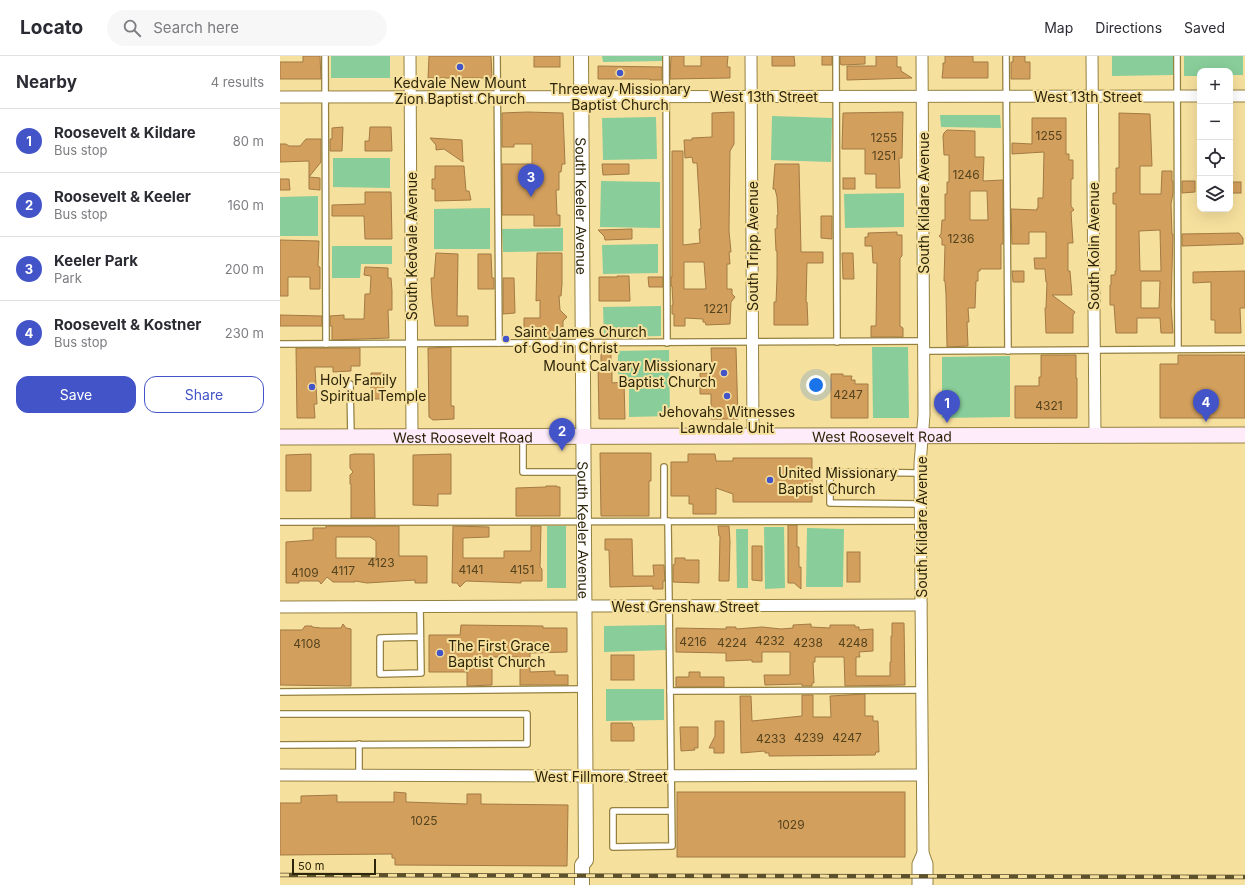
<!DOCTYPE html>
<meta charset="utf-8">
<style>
:root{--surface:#fff;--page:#f7f7f7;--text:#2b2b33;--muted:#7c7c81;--line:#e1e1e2;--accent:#4354c8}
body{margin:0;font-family:Inter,sans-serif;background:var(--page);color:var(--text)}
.controls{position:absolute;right:12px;top:12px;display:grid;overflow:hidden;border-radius:8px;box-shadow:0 4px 16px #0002}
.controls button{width:36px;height:36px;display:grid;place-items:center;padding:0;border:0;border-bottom:1px solid var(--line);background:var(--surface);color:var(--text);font:20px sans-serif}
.scale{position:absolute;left:12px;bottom:10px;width:84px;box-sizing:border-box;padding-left:4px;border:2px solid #2d2509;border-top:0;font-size:11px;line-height:14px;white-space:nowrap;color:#2d2509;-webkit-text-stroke:3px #f6e09e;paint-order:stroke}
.you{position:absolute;left:536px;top:329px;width:14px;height:14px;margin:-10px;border:3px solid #fff;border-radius:50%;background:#1a73e8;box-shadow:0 0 0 6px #1a73e833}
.badge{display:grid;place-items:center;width:26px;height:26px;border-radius:50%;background:var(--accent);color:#fff;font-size:13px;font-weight:700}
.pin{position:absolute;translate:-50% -33px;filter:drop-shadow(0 1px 2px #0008)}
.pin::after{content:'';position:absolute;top:21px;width:14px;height:12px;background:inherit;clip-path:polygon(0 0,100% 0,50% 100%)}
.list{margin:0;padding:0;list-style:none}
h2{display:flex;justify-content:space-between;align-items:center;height:52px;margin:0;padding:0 16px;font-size:17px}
h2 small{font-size:13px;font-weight:400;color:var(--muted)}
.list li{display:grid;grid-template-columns:26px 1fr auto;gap:12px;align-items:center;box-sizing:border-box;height:64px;padding:0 16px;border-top:1px solid var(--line)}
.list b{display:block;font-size:15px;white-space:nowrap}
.list p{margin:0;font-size:13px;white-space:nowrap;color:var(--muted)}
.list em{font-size:13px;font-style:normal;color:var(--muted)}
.actions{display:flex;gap:8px;padding:12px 16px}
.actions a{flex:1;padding:9px 0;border:1px solid var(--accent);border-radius:12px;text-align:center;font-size:14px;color:var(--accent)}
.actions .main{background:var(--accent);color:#fff}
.icon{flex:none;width:22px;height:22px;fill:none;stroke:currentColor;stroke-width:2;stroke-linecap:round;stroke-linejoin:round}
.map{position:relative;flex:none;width:965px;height:829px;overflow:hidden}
header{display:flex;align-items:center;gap:24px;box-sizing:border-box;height:56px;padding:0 20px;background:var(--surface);border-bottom:1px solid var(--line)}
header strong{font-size:19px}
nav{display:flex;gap:22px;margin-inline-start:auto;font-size:14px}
.search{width:280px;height:36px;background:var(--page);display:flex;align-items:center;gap:10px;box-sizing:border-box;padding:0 14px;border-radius:22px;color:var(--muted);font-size:15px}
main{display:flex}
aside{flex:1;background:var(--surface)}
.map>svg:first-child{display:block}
</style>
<header>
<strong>Locato</strong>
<div class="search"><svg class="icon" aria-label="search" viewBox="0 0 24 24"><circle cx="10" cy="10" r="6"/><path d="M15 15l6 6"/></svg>Search here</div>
<nav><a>Map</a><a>Directions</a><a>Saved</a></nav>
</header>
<main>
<aside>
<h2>Nearby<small>4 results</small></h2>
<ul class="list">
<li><span class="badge">1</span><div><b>Roosevelt &amp; Kildare</b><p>Bus stop</p></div><em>80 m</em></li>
<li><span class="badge">2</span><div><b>Roosevelt &amp; Keeler</b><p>Bus stop</p></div><em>160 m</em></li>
<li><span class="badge">3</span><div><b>Keeler Park</b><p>Park</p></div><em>200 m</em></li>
<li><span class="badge">4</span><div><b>Roosevelt &amp; Kostner</b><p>Bus stop</p></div><em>230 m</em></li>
</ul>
<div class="actions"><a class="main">Save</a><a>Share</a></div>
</aside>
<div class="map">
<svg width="965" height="829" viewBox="0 0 965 829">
<rect width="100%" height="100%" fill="#f6e09e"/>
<g fill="#88cd9a">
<rect x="51" y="0" width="59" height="22"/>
<path d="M322 0H382V5L323 6Z"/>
<path d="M832 0H893V19L832 20Z"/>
<path d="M904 0H963V19H950V15H920V20H904Z"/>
<path d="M660 59H720L721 72 661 71Z"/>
<path d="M492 60 552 62 551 106 491 104Z"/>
<path d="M376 61 377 103 323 104 322 62Z"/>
<path d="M53 102H110V132L53 131Z"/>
<path d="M321 125 380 126V172L320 171Z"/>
<path d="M624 137V171L565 172 564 138Z"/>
<path d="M38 140V180H0V141Z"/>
<path d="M210 152V193H154V153Z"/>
<path d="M283 172V195L223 196 222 173Z"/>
<path d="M378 188V217L323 218 322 189Z"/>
<path d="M52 190H112V208H81L80 222H52Z"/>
<path d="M381 250V280L324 281 323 251Z"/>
<path d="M592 291H628L629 362H593Z"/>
<path d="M389 294 390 360 349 361V323H338V295Z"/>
<path d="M730 300V361L662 362V301Z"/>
<rect x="267" y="470" width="19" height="62"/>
<path d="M484 471H504L505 532 485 533Z"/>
<path d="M527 472 564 473 563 531H526Z"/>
<path d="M456 473H468V532H457Z"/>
<path d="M385 569 386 594 324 596V570Z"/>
<path d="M326 633H384V664L326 665Z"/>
</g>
<g fill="#d29f5d" stroke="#a37a44" fill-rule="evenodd">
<path d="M23 0H40L41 23H0V6H23Z"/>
<path d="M149 0H211L212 22H148Z"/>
<rect x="254" y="0" width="26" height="11"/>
<path d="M391 0H404V10H421V0H448L447 11H450V22L390 23Z"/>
<path d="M492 0H514L515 10H492Z"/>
<rect x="542" y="0" width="10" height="9"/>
<path d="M560 0H585V8L562 9 560 8Z"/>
<path d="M596 0H617V11H621V15L632 22 567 24V10H596Z"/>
<path d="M665 0H693V6H708V22H662L663 13V7H665Z"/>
<path d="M733 0H745V6H750V23H731V6H733Z"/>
<path d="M318 10 382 11V24H370V23H318Z"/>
<path d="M247 56 283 57 285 108H282L281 116H279V134H276L277 159H280V170H254V159H222V108H252V88H234V91H222V57Z"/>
<path d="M454 56V88L450 95 449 175 451 196H449L450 208H447V233H452V238L455 241 451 246 450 268 426 269 425 266H423V263L405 262V270H394V258H392V249H393L392 230H391V221H392V95H403V189L420 187 419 173H421L417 107H413L412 101 405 102 404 84H412V82L432 81V57ZM404 206H424L426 233H404Z"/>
<path d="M623 56 622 102H619L620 132H596V118H585V93H562L563 57Z"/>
<path d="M839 57 870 58 872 110H860V138H881L882 115H892V125H893V137L891 148 892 178H893L891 250 893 277H881L880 262H857V277H836L834 249H830V229H831V219H835V215H836V148H833V137H836V112H839ZM880 174 881 215H860L859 175ZM861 225H880L879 252H861Z"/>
<path d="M752 62H786V98H789V104H793V123H791V150L794 154 791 156 793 187H788V215H790L792 239H772L795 256 793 259V277H766L765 252H766L767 226H766L765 213H755L754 202H766V176H749V188H732L731 153 757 154V152H758V142H763L764 96 732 98V87L752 88Z"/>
<path d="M63 71 62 95H50V83H52V72Z"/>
<path d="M90 71H111L112 95H85V85H89Z"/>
<path d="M667 74 695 75V101H704L703 125 723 124V188H721V213H700V215H698V225H696L695 252H688L689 266H687L688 290 667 291 666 238 665 225H664L665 189H662V183L659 180 661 178 662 164H665V138H667V126H669V99H664L663 80 664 77ZM690 135H707L708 164H690Z"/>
<path d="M150 82 182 84 183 106 164 93 156 94V89Z"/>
<path d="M26 83H41V106L29 121V105L0 106V88H6L9 90H20Z"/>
<path d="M322 108H349V118L323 119Z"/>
<path d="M495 108H519L521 196H543V207H527L526 246H527L528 269H494V246H496L497 221V195H496L495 173 497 172V159H498L497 141 495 133H493Z"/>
<path d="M155 110H184L186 135H189L191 144 155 145V133H152V123H155Z"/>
<path d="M29 121 40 122V134L29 133Z"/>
<rect x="563" y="122" width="12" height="11"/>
<path d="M0 123H9L10 134H0Z"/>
<path d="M902 125H915V136L902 137Z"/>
<rect x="950" y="126" width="11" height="11"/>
<path d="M85 136H111L112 183H85L84 160H52V149L85 148Z"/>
<path d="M541 160H552V183L541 182Z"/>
<path d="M352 173V183L325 184 324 180 318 174Z"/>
<path d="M617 176V179H622V200L620 202V270L623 272V281H591V270H596L597 207H593L592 190H585V181H588V177Z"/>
<path d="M959 177 963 182V188L902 190V178Z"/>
<path d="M0 184 39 185 38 210 40 211V233H30V221H8V240H0Z"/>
<path d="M156 197 178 198 177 260H188V270H155L152 242 151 222H154Z"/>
<path d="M257 197H282V228L281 240H279L280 254 287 261 283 265V275L291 282H244V262H260V244L256 245Z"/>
<path d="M562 197H573L574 223H563Z"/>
<path d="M198 198H211L212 222H214V233H198Z"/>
<path d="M85 211 108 212V222H111L112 235V254H108L109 282 52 284V270H50V260L64 259V263H84L85 238H90L91 220 84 219Z"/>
<path d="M732 215H744V226H733Z"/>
<path d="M965 215V252H960L961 277H935V264H931V226L913 227V216Z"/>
<path d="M337 220H349L350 245H319V221H337Z"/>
<path d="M368 221H383V231H369Z"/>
<path d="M223 222H234L235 257 223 258Z"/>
<path d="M0 259 42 260V270H0Z"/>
<path d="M171 291V350H174V363L153 364 149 361 148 292Z"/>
<path d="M321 291 331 292V307H332V327L344 326 345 363H319L318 307H321Z"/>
<path d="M16 292H80V310H71V315L53 316V311H35L37 348H34L35 362H17Z"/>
<path d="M431 292H456L458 363H431V338H420V317H432Z"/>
<path d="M761 299H796V322H797V362H735V330H759V321H761Z"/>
<path d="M898 299H965V362H880V308H898Z"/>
<path d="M91 317H103L104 339 100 343H91Z"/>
<path d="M551 318H563V320H572L571 324H575V328H588V362H551Z"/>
<path d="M320 397H371V425H369V460H321Z"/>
<path d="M31 398V435H6V399Z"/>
<path d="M74 398H94L95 462H71V428H70V419L73 416 70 412V399Z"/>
<path d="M171 398V438H158V450L133 449V399Z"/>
<path d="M408 398H435L436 405H453V402H532V446H453V438L436 432V458H413V448H409V440H391V406H408Z"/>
<path d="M266 430H277V431H280V460H236V432L266 431Z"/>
<path d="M508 469H517V491H519V511H521V533L514 527H508Z"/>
<path d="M46 470H119V500H147V527H135V524L87 527 75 525V526H53L47 521 41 528 39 525H19V527H6V486L33 484V472H46ZM56 481H90L96 485V502H56Z"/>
<path d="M173 470 209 471V481L183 482V502H224V495H251V470H261L260 511 262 513V525H241V527L186 525 180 531 177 527H172Z"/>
<path d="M438 470H449L450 486 449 525H439L440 480H439Z"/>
<path d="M325 483H352L353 520H374L373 509H384L385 525H383V533H373V530L330 531 329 494H325Z"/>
<path d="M472 490H482V525L472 524Z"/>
<rect x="567" y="496" width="13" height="30"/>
<path d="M395 502H405V504H419V527L393 526V509L395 508Z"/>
<path d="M612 567H624L625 629 565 630 564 601H535V606H533L534 627H532V630H522V628L485 629 484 619H510V596H482V606H472V604L446 605V597L396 596V572L446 573V571H456V573L482 571 501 573 513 572V569L531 568V571L550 572V569H575V571H579V574L593 573V595L579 596 580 601H576V620H610V606H611V580H612Z"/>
<path d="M63 568 66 572 71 573V630L0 629V574H22L25 570H32V571L41 572H61Z"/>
<path d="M181 569 263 570V572H287V596L250 597V616L275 615V619H288V629H240V602L238 601H212V629L187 630V616H149V579H180Z"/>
<rect x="331" y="599" width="23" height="25"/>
<path d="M409 616H420V621H444V631H396V621H409Z"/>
<path d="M585 638V660H593V665H598L599 696H596L595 699 489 700V697H485V695L461 697 460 640H471L472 665 522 660V639H533V661H551L550 640Z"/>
<path d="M435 665H444V697H434V692H429L435 680Z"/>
<path d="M331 667H352L353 671H354V685H331Z"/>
<path d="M400 671H418V692H414L415 694 401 695Z"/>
<path d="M114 736 126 737V746L187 748V738H201V748L288 749 287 810 115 809V802H112V798L0 799V747H21V740L57 739V746H114Z"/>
<rect x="397" y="736" width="228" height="65"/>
</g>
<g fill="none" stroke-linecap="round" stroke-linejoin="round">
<g stroke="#958140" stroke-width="8">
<g id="service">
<path d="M45 0 46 288"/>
<path d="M217 0 219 287"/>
<path d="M386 0 387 287"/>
<path d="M556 0 557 286"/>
<path d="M726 0 728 295"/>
<path d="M897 0 898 293"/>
<path d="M0 288 644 285"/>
<path d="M644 295 965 293"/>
<path d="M70 328 71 381"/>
<path d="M243 381V416H303"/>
<path d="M384 411V465"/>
<path d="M640 417 550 416V447L640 448"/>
<path d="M388 465C390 574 391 682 392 790L333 791V755H391"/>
<path d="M0 466 640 465"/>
<path d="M140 551 141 617 100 618V582L140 581"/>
<path d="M390 635 642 634"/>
<path d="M0 636 305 633"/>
<path d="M0 658H247V688L0 689"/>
<path d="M79 688V719"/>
</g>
</g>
<g stroke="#958140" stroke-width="13">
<g id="minor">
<path d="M130 0 132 381"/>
<path d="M471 0 473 380"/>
<path d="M642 0 644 359 640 408 643 797 647 808V829"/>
<path d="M812 0 815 380"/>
<path d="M950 40H965"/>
<path d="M0 41 920 40"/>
<path d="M0 551 641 549"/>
<path d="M0 719 305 720 642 719"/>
<path d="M638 829V808L643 797"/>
</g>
</g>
<g stroke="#958140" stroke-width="16">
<g id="tertiary">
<path id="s1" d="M301 0 306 804 302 809V829"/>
</g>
</g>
<g stroke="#958140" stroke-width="17">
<g id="secondary">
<path id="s2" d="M0 381 965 379"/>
</g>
</g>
<use href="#service" stroke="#fff" stroke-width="5.5"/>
<use href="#minor" stroke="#fff" stroke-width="11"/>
<use href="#tertiary" stroke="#fff" stroke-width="14"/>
<use href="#secondary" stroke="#feecfb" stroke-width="15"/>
<g stroke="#5d512c" stroke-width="4.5">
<path id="rail" d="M0 819 965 821"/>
</g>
<use href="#rail" stroke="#f6e09e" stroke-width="3" stroke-dasharray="9" stroke-linecap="butt"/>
</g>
<g fill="#4354c8" stroke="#f6e09e" stroke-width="1.5">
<circle cx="180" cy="11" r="4"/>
<circle cx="340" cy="17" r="4"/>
<circle cx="226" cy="283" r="4"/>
<circle cx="444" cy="317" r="4"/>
<circle cx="32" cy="331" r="4"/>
<circle cx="447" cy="340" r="4"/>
<circle cx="490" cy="424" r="4"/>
<circle cx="160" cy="597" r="4"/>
</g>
<g text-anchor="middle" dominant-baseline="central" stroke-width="4" stroke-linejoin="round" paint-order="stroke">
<g font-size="12" fill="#56441e">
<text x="769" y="79">1255</text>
<text x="604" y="81">1255</text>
<text x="604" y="99">1251</text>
<text x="686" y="118">1246</text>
<text x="681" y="182">1236</text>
<text x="436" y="252">1221</text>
<text x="568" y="338">4247</text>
<text x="769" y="349">4321</text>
<text x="101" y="506">4123</text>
<text x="191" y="513">4141</text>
<text x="242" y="513">4151</text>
<text x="63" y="514">4117</text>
<text x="25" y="516">4109</text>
<text x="490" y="584">4232</text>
<text x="413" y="585">4216</text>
<text x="452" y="586">4224</text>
<text x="528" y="586">4238</text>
<text x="573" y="586">4248</text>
<text x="27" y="587">4108</text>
<text x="529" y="681">4239</text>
<text x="567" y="681">4247</text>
<text x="491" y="682">4233</text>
<text x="144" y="764">1025</text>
<text x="511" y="768">1029</text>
</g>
<g font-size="14" fill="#2d2509" stroke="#f6e09e" text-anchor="start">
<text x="180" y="26" text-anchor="middle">Kedvale New Mount<tspan x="180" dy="16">Zion Baptist Church</tspan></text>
<text x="340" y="32" text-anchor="middle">Threeway Missionary<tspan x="340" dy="16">Baptist Church</tspan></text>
<text x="234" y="275">Saint James Church<tspan x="234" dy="16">of God in Christ</tspan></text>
<text x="436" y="309" text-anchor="end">Mount Calvary Missionary<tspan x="436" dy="16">Baptist Church</tspan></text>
<text x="40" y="323">Holy Family<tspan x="40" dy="16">Spiritual Temple</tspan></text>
<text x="447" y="355" text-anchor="middle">Jehovahs Witnesses<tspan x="447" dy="16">Lawndale Unit</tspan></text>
<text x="498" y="416">United Missionary<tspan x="498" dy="16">Baptist Church</tspan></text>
<text x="168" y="589">The First Grace<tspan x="168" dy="16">Baptist Church</tspan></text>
</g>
<g font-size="14" fill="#2d2509" stroke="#f6e09e">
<text x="484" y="40">West 13th Street</text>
<text x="808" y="40">West 13th Street</text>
<text transform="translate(643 147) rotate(-90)">South Kildare Avenue</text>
<text stroke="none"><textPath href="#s1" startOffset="150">South Keeler Avenue</textPath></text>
<text transform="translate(131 190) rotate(-90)">South Kedvale Avenue</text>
<text transform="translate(472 190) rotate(-90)">South Tripp Avenue</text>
<text transform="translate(813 190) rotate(-90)">South Kolin Avenue</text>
<text stroke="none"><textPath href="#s2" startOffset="602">West Roosevelt Road</textPath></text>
<text stroke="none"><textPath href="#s2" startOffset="183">West Roosevelt Road</textPath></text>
<text transform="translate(641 471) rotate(-90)">South Kildare Avenue</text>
<text stroke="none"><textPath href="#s1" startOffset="474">South Keeler Avenue</textPath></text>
<text x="405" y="550">West Grenshaw Street</text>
<text x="321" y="720">West Fillmore Street</text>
</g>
</g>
</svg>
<div class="controls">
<button>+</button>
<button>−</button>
<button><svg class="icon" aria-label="locate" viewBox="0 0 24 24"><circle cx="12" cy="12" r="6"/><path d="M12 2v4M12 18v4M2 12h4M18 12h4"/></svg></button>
<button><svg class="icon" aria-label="layers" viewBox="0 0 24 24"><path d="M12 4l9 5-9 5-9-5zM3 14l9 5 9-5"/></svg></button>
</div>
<div class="scale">50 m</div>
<div class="you"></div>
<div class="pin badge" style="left:667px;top:367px">1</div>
<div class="pin badge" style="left:282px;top:395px">2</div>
<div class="pin badge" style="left:251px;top:141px">3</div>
<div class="pin badge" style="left:926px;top:366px">4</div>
</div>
</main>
